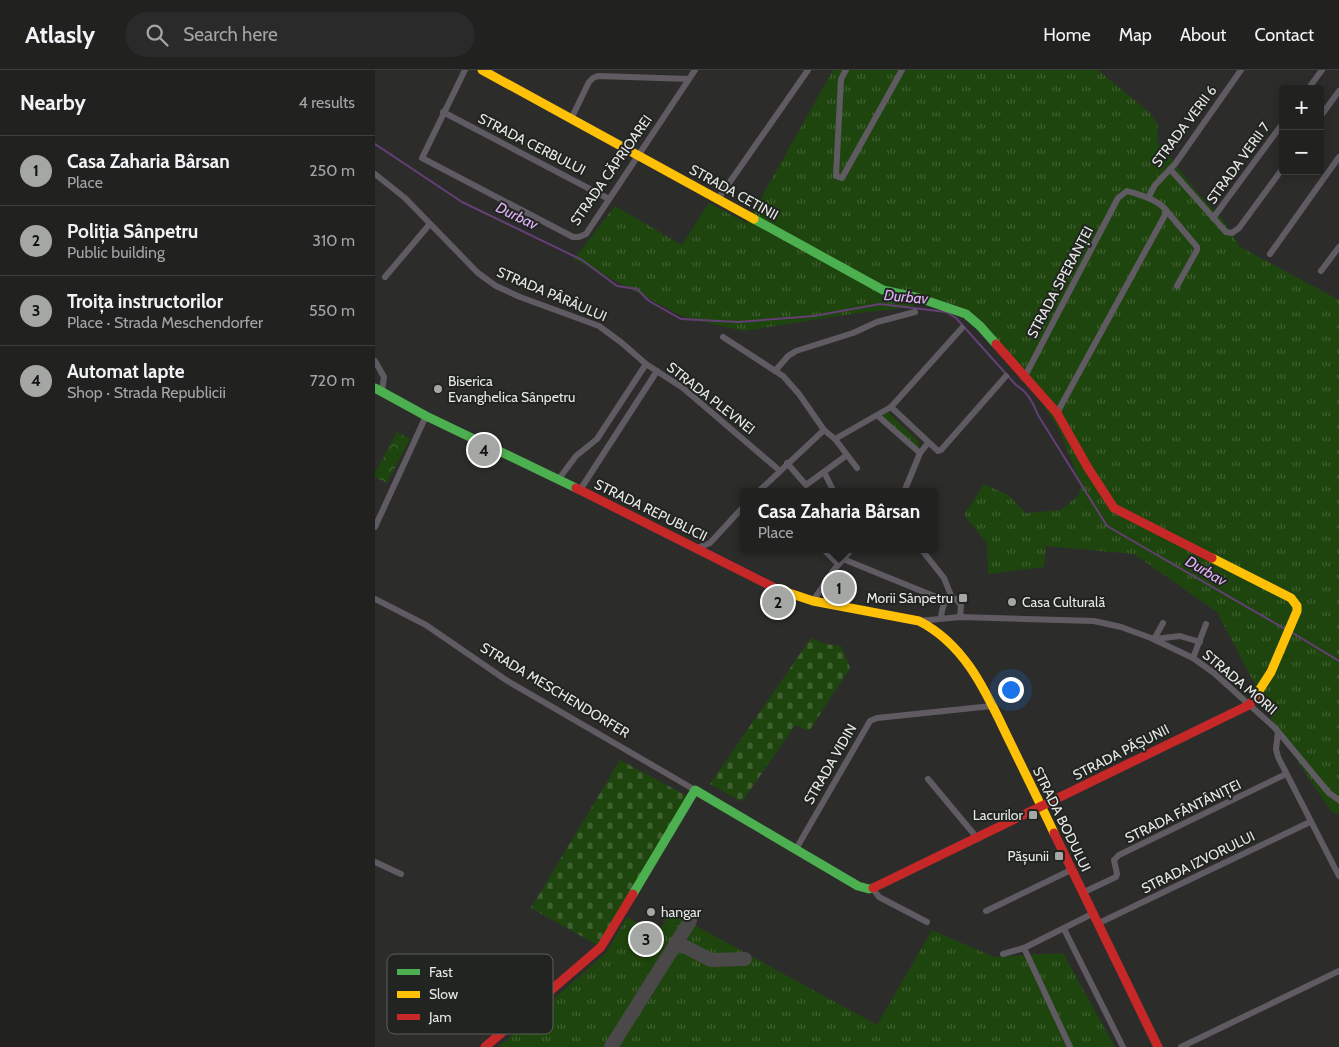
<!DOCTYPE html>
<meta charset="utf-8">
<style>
:root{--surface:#212220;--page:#292a29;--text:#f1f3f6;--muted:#a2a4a5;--line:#3e3f3e;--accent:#a5a7a4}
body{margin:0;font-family:Cabin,sans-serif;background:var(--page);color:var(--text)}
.controls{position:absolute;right:15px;top:15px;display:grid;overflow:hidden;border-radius:5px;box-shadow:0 2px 12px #0003}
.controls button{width:45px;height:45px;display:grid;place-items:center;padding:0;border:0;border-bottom:1px solid var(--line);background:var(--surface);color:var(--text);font:25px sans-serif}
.you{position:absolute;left:635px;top:619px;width:18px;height:18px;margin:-12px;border:4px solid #fff;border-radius:50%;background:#1a73e8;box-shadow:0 0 0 8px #1a73e833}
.badge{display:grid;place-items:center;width:32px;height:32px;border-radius:50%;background:var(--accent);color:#111;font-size:16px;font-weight:700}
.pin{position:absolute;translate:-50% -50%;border:2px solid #fff;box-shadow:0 1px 5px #0006}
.popup{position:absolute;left:365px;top:418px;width:198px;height:65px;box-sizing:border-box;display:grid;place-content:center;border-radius:5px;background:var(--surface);filter:drop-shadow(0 1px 4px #0005);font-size:16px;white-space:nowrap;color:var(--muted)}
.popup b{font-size:19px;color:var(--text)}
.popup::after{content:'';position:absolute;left:50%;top:100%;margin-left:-10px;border:10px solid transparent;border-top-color:var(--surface)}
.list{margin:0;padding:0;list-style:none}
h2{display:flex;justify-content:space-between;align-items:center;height:65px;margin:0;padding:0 20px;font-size:21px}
h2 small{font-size:16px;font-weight:400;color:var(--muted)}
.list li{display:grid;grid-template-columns:32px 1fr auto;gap:15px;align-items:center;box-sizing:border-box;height:70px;padding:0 20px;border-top:1px solid var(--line)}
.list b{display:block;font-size:19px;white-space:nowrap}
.list p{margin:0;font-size:16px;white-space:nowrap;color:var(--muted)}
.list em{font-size:16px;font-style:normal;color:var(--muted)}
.icon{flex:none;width:28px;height:28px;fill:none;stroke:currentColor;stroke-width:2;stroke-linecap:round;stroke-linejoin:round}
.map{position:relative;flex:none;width:964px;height:977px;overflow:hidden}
header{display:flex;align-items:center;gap:30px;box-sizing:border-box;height:70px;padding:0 25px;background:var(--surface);border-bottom:1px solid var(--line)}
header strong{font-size:24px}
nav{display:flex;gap:28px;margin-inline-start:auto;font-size:18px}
.search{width:350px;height:45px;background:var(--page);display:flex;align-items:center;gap:12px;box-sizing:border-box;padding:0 18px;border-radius:28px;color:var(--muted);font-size:19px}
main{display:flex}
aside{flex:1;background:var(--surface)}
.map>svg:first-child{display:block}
</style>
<header>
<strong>Atlasly</strong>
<div class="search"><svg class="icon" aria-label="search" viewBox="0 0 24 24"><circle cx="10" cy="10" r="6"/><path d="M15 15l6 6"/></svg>Search here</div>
<nav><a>Home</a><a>Map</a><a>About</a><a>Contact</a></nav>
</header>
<main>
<aside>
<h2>Nearby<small>4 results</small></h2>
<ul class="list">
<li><span class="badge">1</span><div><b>Casa Zaharia Bârsan</b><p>Place</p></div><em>250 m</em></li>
<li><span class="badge">2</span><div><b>Poliția Sânpetru</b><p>Public building</p></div><em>310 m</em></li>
<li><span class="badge">3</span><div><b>Troița instructorilor</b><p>Place · Strada Meschendorfer</p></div><em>550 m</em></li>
<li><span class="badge">4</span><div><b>Automat lapte</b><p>Shop · Strada Republicii</p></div><em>720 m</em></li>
</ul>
</aside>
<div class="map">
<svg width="964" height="977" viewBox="0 0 964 977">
<defs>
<pattern id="grass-tufts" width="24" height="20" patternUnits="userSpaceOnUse" patternTransform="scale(1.25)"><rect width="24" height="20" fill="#1f450e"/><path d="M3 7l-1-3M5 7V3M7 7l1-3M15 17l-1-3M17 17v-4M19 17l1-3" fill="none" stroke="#406031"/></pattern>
<pattern id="cemetery-stones" width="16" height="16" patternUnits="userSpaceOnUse" patternTransform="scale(1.25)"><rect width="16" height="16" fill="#1f450e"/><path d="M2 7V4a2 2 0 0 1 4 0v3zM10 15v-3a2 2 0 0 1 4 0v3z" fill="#406031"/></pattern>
<pattern id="park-crowns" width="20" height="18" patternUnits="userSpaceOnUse" patternTransform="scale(1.25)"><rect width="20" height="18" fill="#1f450e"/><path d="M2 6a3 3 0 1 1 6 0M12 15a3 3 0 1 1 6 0" fill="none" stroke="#406031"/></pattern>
</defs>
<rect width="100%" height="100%" fill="#2c2d2b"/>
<g fill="url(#grass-tufts)">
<path d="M458 0H723L775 43 783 55 782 71 821 121 848 150 865 177 964 230V745L956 741 900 658 891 635 842 542 759 484 671 476 669 497 613 504 612 473 589 445 609 414 633 425 651 443 686 440 704 425 706 415 686 364 667 332 619 265 606 251 593 241 580 235 565 231 527 238 483 243 368 261 309 247 199 189 240 136 307 175 334 133 372 153Z"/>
<path d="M513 342 544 372V377L539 376 506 346Z"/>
<path d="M296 842 502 955 557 860 619 887 688 883 740 977H124L231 883 252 847 282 864Z"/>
</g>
<g fill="url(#cemetery-stones)">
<path d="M436 568 450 574 466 576 475 598 434 661 420 655 367 732 335 714Z"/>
<path d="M245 690 314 727 224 876 156 838Z"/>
</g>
<path fill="url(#park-crowns)" d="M22 362 35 369 12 413 0 407V403Z"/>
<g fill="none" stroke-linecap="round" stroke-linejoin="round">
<g stroke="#643f76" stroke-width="2">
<path d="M0 74 87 132 207 190 242 216 262 219 274 231 306 249 363 252 439 246 505 234 571 242 581 248 641 315C653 322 658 333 663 345L732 456 912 560"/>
<path d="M916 562 964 591"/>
</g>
<g stroke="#4a4849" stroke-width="14">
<path d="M301 872 336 890 370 889"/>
<path d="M236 977 315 851"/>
</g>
<g stroke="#605b62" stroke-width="6">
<path d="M90 0 47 88 198 167H204L211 164 320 0"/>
<path d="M471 0 466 9 461 106 467 108 527 0"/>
<path d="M933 19 947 0"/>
<path d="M68 42 234 129"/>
<path d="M945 47 964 21"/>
<path d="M196 49 214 12 218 8 223 6 314 9"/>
<path d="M795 99 851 162 857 163 864 158 908 98"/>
<path d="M0 104 30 128 103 203 121 216 145 227 224 256 247 273 271 294 308 318 404 400"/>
<path d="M773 128 780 115 800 94 866 0"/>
<path d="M343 129 433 0"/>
<path d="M790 139 822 177V180L802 216"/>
<path d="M838 148 908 53"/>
<path d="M895 184 964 87"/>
<path d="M946 201 964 177"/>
<path d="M10 207 54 155"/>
<path d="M348 267 408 306 424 324 449 360 460 369 482 398"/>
<path d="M0 291 9 307 7 321"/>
<path d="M400 301 413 286 421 281 478 263 502 252 540 242"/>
<path d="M649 308 743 128 752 121C765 125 781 129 790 139V145L682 343"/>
<path d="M516 337 563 381 566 380 631 306"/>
<path d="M503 346 545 383"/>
<path d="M460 369 516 337 587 258"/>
<path d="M412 393 431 415 472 385"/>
<path d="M449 402 459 422"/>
<path d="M183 410 201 386 222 369 271 294"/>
<path d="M205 420 282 301"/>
<path d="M383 422 449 360"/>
<path d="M529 422 545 383 553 373"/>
<path d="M0 457 51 346"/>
<path d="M322 478 335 473 369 436"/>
<path d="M448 479 463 494"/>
<path d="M546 479 569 508 577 528"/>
<path d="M468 489 571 531"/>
<path d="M0 529 51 555 131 610 320 720"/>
<path d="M438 531 458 501 477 479"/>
<path d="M566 548C567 539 568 527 581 529L586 535 585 547"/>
<path d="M544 551 585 547 719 551 746 557 776 568 818 588 839 603 900 658 954 723 964 730"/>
<path d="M779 569 788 553"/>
<path d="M780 569 805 566 825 572"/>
<path d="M818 588 831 554"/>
<path d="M903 662 901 679 903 687 964 806"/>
<path d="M553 709 603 769"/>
<path d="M421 779 495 651 502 648 617 636"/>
<path d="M0 792 26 804"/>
<path d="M498 819 504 827 552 852"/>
<path d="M707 823 741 807 742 804 739 790 744 785 911 704"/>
<path d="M611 841 696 800"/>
<path d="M722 854 935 752"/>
<path d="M689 859 748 977"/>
<path d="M649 878 695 977"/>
<path d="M628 884 649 878 717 844"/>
<path d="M806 977 964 901"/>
</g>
<g stroke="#4caf50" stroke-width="9">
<path d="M379 149 508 220 544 228 591 244 605 256 621 274"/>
<path d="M0 318 51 346 201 418"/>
<path d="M258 824 320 720 483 816 494 819 498 818"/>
</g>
<g stroke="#ffc107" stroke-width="9">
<path d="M107 0 379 149"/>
<path d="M837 488 916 528 922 536V541L896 602 880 627"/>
<path d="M402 519 438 531 544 551C593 576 613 627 636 674 650 703 665 733 679 763"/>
</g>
<g stroke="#c62828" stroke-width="9">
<path d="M621 274 682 343 713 398 739 438 837 488"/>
<path d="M201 418 402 519"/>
<path d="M679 763 783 977"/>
<path d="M498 818 874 635 880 627"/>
<path d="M110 977 226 877 258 824"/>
</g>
</g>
<g fill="#a5a7a4" stroke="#212420" stroke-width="2">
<circle cx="63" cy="319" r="5"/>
<rect x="583" y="523" width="10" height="10" rx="2.5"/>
<circle cx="637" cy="532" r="5"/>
<rect x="653" y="740" width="10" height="10" rx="2.5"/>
<rect x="679" y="781" width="10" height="10" rx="2.5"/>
<circle cx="276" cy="842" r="5"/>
</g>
<g text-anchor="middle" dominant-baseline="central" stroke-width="4" stroke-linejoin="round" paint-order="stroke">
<g font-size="14" fill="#e6e8e5" stroke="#212420">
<text transform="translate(809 56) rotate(-53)">STRADA VERII 6</text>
<text transform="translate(157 74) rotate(27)">STRADA CERBULUI</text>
<text transform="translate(863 93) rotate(-54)">STRADA VERII 7</text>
<text transform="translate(236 100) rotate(-55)">STRADA CĂPRIOAREI</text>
<text transform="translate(359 122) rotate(29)">STRADA CETINII</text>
<text transform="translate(685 212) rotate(-62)">STRADA SPERANȚEI</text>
<text transform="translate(177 224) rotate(23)">STRADA PÂRÂULUI</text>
<text transform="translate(336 328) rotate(38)">STRADA PLEVNEI</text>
<text transform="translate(276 440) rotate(26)">STRADA REPUBLICII</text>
<text transform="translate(865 612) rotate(40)">STRADA MORII</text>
<text transform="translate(180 620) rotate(31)">STRADA MESCHENDORFER</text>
<text transform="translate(746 682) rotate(-27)">STRADA PĂȘUNII</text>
<text transform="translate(455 694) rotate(-60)">STRADA VIDIN</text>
<text transform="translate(808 741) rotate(-26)">STRADA FÂNTÂNIȚEI</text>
<text transform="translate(687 749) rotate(64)">STRADA BODULUI</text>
<text transform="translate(823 792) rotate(-26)">STRADA IZVORULUI</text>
</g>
<g font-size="14" fill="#e6e8e5" stroke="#212420" text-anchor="start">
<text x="73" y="311">Biserica<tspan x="73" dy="16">Evanghelica Sânpetru</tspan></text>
<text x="578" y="528" text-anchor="end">Morii Sânpetru</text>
<text x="647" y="532">Casa Culturală</text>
<text x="648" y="745" text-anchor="end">Lacurilor</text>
<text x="674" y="786" text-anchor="end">Pășunii</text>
<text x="286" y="842">hangar</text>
</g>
<g font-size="15" font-style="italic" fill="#dfb1f8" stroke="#212420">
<text transform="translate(142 146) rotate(26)">Durbav</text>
<text transform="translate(531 227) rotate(5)">Durbav</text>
<text transform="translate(831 501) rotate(30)">Durbav</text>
</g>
</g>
<rect x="12" y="884" width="166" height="80" rx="8" fill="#212420" stroke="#5c5f5b" stroke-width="1"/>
<rect x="22" y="899" width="23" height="6" fill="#4caf50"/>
<rect x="22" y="921" width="23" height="7" fill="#ffc107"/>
<rect x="22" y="944" width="23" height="6" fill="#c62828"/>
<g font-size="14" fill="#e6e8e5">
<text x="54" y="907">Fast</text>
<text x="54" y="929">Slow</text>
<text x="54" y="952">Jam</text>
</g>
</svg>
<div class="controls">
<button>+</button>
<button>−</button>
</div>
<div class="you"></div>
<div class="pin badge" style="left:464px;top:518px">1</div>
<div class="popup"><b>Casa Zaharia Bârsan</b>Place</div>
<div class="pin badge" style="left:403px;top:532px">2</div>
<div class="pin badge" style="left:271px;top:869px">3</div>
<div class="pin badge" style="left:109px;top:380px">4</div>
</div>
</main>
